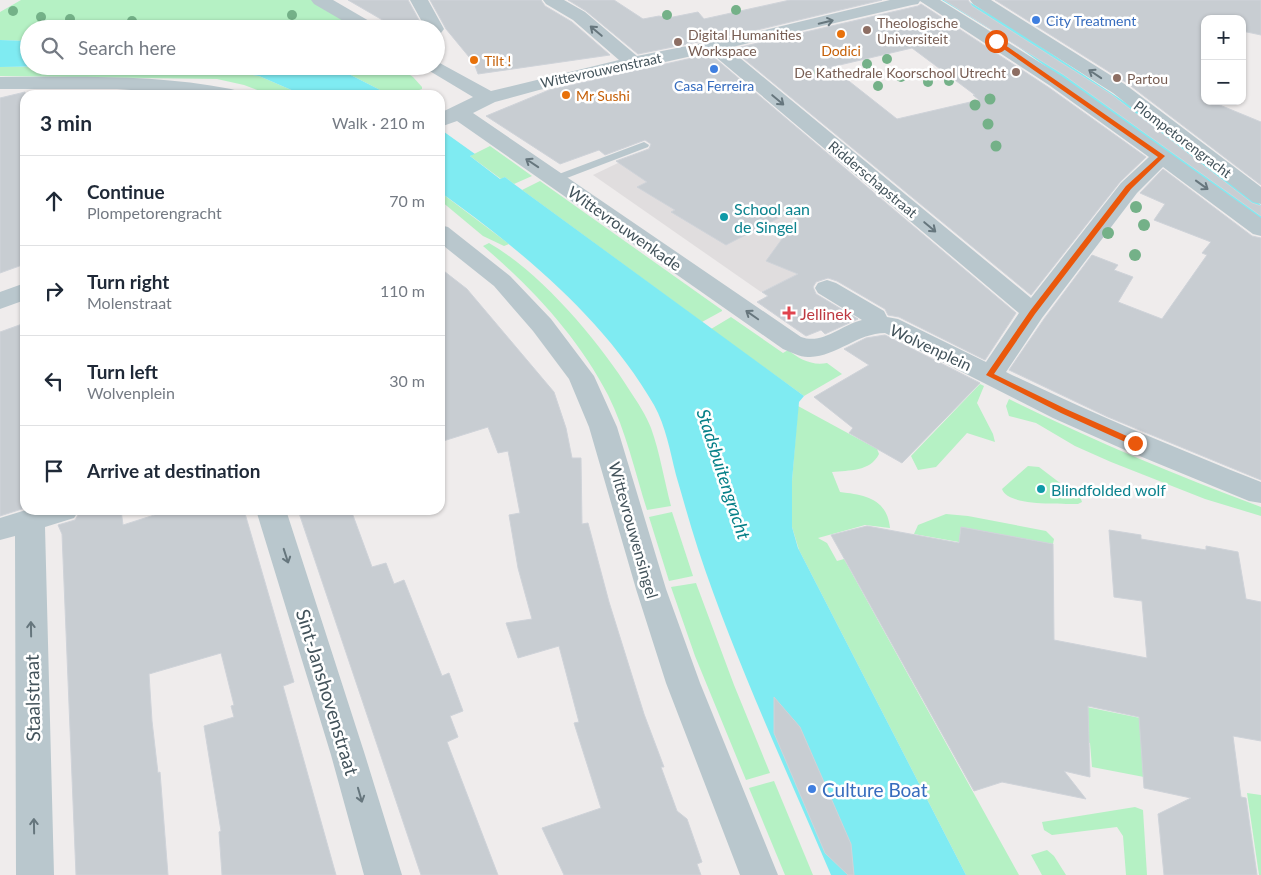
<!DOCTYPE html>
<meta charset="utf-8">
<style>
:root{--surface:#fff;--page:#f2f2f3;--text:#1f2937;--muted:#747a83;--line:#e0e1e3}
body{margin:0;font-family:Lato,sans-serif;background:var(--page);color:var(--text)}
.controls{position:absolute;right:15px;top:15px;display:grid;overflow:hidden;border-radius:10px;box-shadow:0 1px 4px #0004}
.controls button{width:45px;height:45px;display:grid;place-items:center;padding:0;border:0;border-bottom:1px solid var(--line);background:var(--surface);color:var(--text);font:25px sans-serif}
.stop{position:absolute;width:15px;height:15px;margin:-11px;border:4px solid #ea580c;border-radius:50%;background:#fff}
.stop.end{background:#ea580c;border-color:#fff;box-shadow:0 1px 5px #0008}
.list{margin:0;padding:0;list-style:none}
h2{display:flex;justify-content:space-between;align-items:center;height:65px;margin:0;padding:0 20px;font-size:21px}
h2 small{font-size:16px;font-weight:400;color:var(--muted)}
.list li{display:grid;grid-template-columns:32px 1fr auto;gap:15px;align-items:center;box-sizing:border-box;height:90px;padding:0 20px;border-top:1px solid var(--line)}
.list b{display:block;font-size:19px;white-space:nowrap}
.list p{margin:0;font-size:16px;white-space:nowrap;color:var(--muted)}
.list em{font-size:16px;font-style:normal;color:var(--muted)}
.icon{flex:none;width:28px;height:28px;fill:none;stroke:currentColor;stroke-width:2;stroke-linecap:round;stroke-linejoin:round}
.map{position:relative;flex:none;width:1261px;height:875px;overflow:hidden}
.search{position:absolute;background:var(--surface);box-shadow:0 1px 4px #0004;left:20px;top:20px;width:425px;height:55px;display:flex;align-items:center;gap:12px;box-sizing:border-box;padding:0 18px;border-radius:28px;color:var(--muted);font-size:19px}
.panel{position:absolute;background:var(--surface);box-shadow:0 1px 4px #0004;left:20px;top:90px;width:425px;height:425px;border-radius:15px}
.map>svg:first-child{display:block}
</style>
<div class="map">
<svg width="1261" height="875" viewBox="0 0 1261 875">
<rect width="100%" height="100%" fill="#efecec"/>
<path fill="#e0ddde" d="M666 140 784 180 852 242 805 271 761 292 593 175Z"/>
<g fill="#b5f1c4">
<path d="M21 0H312L360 29H29V41L0 40V12Z"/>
<path d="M189 66 259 76 303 95H270L244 85 217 79 0 76V67Z"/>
<path d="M333 66H397L413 77 422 87V89L406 95H390Z"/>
<path d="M490 146 532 176 514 184 505 177 501 179 470 156Z"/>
<path d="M540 181 722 310V311L702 322 522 190Z"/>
<path d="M440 192 509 244 504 246 483 236 441 201Z"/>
<path d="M489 243C540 272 599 341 630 391 638 403 646 415 651 428 660 453 664 480 671 506L647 510C635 472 626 431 608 395 578 337 532 288 483 246Z"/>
<path d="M731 317 783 353 788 350C799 359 812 366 827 363L842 374 804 396 711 329Z"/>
<path d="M980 384 984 386 977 403 993 434 995 442 967 433 936 467 918 470 911 456Z"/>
<path d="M1009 399C1091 440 1176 475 1261 507V516L1205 499 1111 462 1075 446 1036 423 1009 416 1006 406Z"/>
<path d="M798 406 877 449 879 454C870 472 849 470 832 472L840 492C866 495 887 499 890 528L865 525 818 538 827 543 837 561 844 559 1019 875H966L799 550 792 527V481Z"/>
<path d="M1028 466 1039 467 1081 499 1082 502 1078 504C1062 503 1008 507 1002 489Z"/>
<path d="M672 512 693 576 669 581 649 517Z"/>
<path d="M946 514 968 516 1046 531 1054 539 1053 544 961 527 959 542 914 534 918 525Z"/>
<path d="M696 583 734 685 770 773 746 780 695 656 671 587Z"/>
<path d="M1013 692 1140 718 1144 777 1092 767 1090 743 1013 727Z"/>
<path d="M774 781 813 875H785L749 788Z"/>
<path d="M1247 793 1261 795V875H1259Z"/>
<path d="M1135 807 1143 810 1147 875H1126L1123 836 1117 827 1052 835 1044 830 1042 822Z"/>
<path d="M1047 850 1054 856 1066 875H1042L1031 855Z"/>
</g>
<g fill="#7febf2">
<path d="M942 0H966L1008 25 1137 110 1261 205V222L1016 45Z"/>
<path d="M0 40 29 41V66H68L0 67Z"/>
<path d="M189 66H333L390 95H303L259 76Z"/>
<path d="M440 129 475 154 470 156 500 179 505 177 514 184 804 396 799 402 792 481V527L798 548 966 875H831C785 767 735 660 698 549 690 524 683 499 676 475 670 451 666 427 654 405 604 318 521 250 440 192Z"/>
</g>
<g fill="#c8cdd2" stroke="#cfd3d9" fill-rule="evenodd">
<path d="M348 0H408L424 29H398Z"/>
<path d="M430 0H541L545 6 572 22 610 55 478 74 474 63 446 29Z"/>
<path d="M568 0H614L643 19 659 16 668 18 698 12 704 19 790 0H882L757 30 638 54 586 11Z"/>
<path d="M944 0H968L972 6 1112 95 1252 203 1261 206V216L1064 75Z"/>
<path d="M995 0H1261V35L1242 31V19H1205V101H1210L1261 122V185L1127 83Z"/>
<path d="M921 4 1048 87 1146 157 1120 182 1031 295 732 49 918 6ZM912 48 975 95H973L979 100 897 119 831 67Z"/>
<path d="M710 54 1016 313 985 360 899 317 888 315 885 309 837 281 828 278 816 282 813 287 816 294 858 319 825 334 821 330 806 336 757 302 768 296 762 292 798 274 766 261 808 203 726 245 671 212 675 210 637 187 647 182 616 161 649 149 651 144 645 140 605 155 599 150 560 164 486 116 549 90Z"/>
<path d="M25 92V264L0 273V98Z"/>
<path d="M1163 169 1252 236 1261 238V480L1108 417 1009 370 1044 319 1092 255 1118 265 1114 270 1133 277 1118 302 1162 319 1207 255 1202 253 1211 242 1154 220 1165 204 1140 193Z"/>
<path d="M440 268 467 289 554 392 566 428 572 458H581L582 524 588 523 609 602 644 714 664 767H661L677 811 687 819 702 862 697 864 701 875H564L542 828 601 808 574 723 579 722 559 646 518 658 506 623 532 619 518 568 509 515 520 513 508 451 498 453 488 427 440 442Z"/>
<path d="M25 323V508L0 516V332Z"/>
<path d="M885 335 980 383 902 463 849 433 853 428 814 397 869 365 844 349 866 338Z"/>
<path d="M81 510H121L123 525 170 510H244L294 682 283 686 336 875H222L219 832 221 831 204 726 234 717 231 706 234 705 221 653 149 674 152 721 158 773 160 772 168 875H76L62 534 58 525 75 520Z"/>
<path d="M298 510H351L372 567 386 563 394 584 404 580 442 676 449 673 463 711 450 716 458 737 447 742 498 875H421Z"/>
<path d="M867 526 959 543 961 527 1053 544 1054 640 1147 658 1142 601 1114 597 1109 530 1141 535V539L1206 550V546L1238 552 1246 599 1261 602V741L1233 736 1241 797 1246 798 1257 875H1164L1158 814 1191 798 1144 788 1139 717 1088 706 1090 777 1064 771 1086 799 1002 782 974 791 831 535Z"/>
<path d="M774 697 800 727 851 844 854 875H848L825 853 774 733Z"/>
</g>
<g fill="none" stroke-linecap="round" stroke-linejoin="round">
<path fill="#b9c7cd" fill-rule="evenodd" d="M644 142 649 145 648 147 559 181H551L550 179 551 177Z"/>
<g fill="#b9c7cd" fill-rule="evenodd">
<path d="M311 0H333L376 25 379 29H357L314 4Z"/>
<path d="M410 0H428L444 29 441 33 436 34V29H426Z"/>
<path d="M543 0H564L585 12 637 56 757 32 890 0H940L1063 77 1261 218V236L1253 234 1163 167 1137 193 1042 318 1006 372C1089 412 1175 448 1261 482V503L1249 501 1125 450 1053 418 885 333C858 333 837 356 810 357 801 358 791 352 783 349L457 121 440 127V113L473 97 428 70 426 66H436V61L491 91 619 60 573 20 546 4ZM920 1 1049 85 1149 157 1121 183 1031 298 728 48 912 5 918 4ZM710 52 1019 313 986 362 898 319 887 317 884 311 836 283 827 280 818 283 815 288 818 293 862 320C841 325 823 345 801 337L473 113 495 102 539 90Z"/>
<path d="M970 0H991L1126 85 1261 187V204L1253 202 1113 93 973 4Z"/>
<path d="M26 510H79L74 518 45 527 54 875H16L15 536 0 540V518Z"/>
<path d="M256 510H286L365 755 402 875H364L331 755Z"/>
</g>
<g fill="#b9c7cd" fill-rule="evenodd">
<path d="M0 77C77 77 155 74 231 89L238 91 241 95H200L117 89H0Z"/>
<path d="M440 225 448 227 510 276 551 319 594 376 617 427 666 589 700 683 778 875H740L666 683 636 589 589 427 569 379 533 331 494 286 440 243Z"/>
<path d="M25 283V300L0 309V292Z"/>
</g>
</g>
<g fill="#74b188">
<circle cx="736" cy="10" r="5"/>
<circle cx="13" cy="11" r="5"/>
<circle cx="292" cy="15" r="5"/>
<circle cx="667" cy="15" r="5"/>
<circle cx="41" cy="17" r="5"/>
<circle cx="70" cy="19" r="5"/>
<circle cx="132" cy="21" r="5"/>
<circle cx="887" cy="59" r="5"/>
<circle cx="867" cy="64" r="5"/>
<circle cx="819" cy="72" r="5"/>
<circle cx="901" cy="77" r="5"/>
<circle cx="949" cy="81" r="5"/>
<circle cx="928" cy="82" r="5"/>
<circle cx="878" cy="86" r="5"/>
<circle cx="990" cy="99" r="5.5"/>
<circle cx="975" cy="105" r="5.5"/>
<circle cx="988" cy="124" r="5.5"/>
<circle cx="996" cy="146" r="5.5"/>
<circle cx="1136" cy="207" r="6"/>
<circle cx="1144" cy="225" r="6"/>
<circle cx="1108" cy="233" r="6"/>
<circle cx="1135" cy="255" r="6"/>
</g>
<defs><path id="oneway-shaft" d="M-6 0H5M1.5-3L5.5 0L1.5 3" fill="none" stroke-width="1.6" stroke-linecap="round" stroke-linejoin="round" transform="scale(1.25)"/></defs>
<g stroke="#66767d">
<use href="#oneway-shaft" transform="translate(826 22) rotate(-13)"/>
<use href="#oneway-shaft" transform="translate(596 31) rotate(-140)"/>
<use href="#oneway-shaft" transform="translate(1095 74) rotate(-146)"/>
<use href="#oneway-shaft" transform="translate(778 100) rotate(40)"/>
<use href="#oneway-shaft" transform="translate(532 163) rotate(-146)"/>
<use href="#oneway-shaft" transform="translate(1202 185) rotate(36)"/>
<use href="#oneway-shaft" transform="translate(930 227) rotate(40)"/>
<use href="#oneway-shaft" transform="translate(752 315) rotate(-145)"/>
<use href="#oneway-shaft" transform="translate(286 556) rotate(72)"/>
<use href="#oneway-shaft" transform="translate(31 629) rotate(-91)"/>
<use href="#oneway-shaft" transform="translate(360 795) rotate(74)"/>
<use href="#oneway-shaft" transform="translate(34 826) rotate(-91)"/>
</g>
<path fill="#ea580c" d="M995 40H998L1165 156 1131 189 1035 314 994 374 1066 409 1138 441V445H1132L1061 413 986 375 1030 311 1126 186 1158 157 995 43Z"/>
<g fill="#3f7fe0" stroke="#fff" stroke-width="2">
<circle cx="1036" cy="20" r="5"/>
<circle cx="714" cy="69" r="5"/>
<circle cx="812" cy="789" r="5"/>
</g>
<g fill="#8d6e63" stroke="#fff" stroke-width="2">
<circle cx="867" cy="30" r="5"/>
<circle cx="678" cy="42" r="5"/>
<circle cx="1016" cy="72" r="5"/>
<circle cx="1117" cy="78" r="5"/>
</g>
<g fill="#e8710a" stroke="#fff" stroke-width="2">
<circle cx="841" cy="34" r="5"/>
<circle cx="474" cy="60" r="5"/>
<circle cx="566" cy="95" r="5"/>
</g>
<g fill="#0f9aa8" stroke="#fff" stroke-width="2">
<circle cx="724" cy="217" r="5"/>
<circle cx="1041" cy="489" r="5"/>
</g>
<path fill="#e0444e" stroke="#fff" stroke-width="2" d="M786.5 305.5h5v5h5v5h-5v5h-5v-5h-5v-5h5z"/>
<g text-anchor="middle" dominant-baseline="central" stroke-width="5" stroke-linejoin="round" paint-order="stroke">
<g font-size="14" fill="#366cbe" stroke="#fff" text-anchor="start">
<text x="1046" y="20">City Treatment</text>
<text x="714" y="85" text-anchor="middle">Casa Ferreira</text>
</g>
<g font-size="14" fill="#785e54" stroke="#fff" text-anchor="start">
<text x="877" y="22">Theologische<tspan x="877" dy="16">Universiteit</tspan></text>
<text x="688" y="34">Digital Humanities<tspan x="688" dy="16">Workspace</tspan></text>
<text x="1006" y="72" text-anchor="end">De Kathedrale Koorschool Utrecht</text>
<text x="1127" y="78">Partou</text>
</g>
<g font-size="14" fill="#c56008" stroke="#fff" text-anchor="start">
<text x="841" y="50" text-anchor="middle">Dodici</text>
<text x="484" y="60">Tilt !</text>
<text x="576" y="95">Mr Sushi</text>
</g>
<g font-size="14" fill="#43535b" stroke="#fff">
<text transform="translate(601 70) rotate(-12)">Wittevrouwenstraat</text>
<text transform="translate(1183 139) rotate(37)">Plompetorengracht</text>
<text transform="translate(873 179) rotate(40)">Ridderschapstraat</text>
</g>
<g font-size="16" fill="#0d838f" stroke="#fff" text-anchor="start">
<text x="734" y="208">School aan<tspan x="734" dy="18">de Singel</tspan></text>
<text x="1051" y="489">Blindfolded wolf</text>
</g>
<g font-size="16" fill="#43535b" stroke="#fff">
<text transform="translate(625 228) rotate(35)">Wittevrouwenkade</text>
<text transform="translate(931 347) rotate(25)">Wolvenplein</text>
<text transform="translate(634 530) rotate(74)">Wittevrouwensingel</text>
</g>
<g font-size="16" fill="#be3a42" stroke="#fff" text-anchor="start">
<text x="800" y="313">Jellinek</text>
</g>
<g font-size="18" font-style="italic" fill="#068088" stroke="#fff">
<text transform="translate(724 474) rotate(72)">Stadsbuitengracht</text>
</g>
<g font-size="19" fill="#43535b" stroke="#fff">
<text transform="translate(328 692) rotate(73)">Sint-Janshovenstraat</text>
<text transform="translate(32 698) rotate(-91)">Staalstraat</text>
</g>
<g font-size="19" fill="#366cbe" stroke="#fff" text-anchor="start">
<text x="822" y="789">Culture Boat</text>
</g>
</g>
</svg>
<div class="controls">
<button>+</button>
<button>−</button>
</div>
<div class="stop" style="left:996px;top:41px"></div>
<div class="stop end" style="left:1135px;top:443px"></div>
<div class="search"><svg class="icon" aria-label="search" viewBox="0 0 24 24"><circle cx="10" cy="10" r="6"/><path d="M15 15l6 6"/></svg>Search here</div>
<section class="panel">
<h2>3 min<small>Walk · 210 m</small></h2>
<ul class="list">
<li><svg class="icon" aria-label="ahead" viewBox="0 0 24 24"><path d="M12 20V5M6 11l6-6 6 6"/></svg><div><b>Continue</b><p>Plompetorengracht</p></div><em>70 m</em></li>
<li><svg class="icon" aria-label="right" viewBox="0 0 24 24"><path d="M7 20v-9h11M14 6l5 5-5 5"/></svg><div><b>Turn right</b><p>Molenstraat</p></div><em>110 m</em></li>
<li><svg class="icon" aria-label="left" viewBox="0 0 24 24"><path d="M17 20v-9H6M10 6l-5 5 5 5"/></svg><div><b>Turn left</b><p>Wolvenplein</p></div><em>30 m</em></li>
<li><svg class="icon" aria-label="arrive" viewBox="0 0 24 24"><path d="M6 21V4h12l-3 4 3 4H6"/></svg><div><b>Arrive at destination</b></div></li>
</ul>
</section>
</div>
